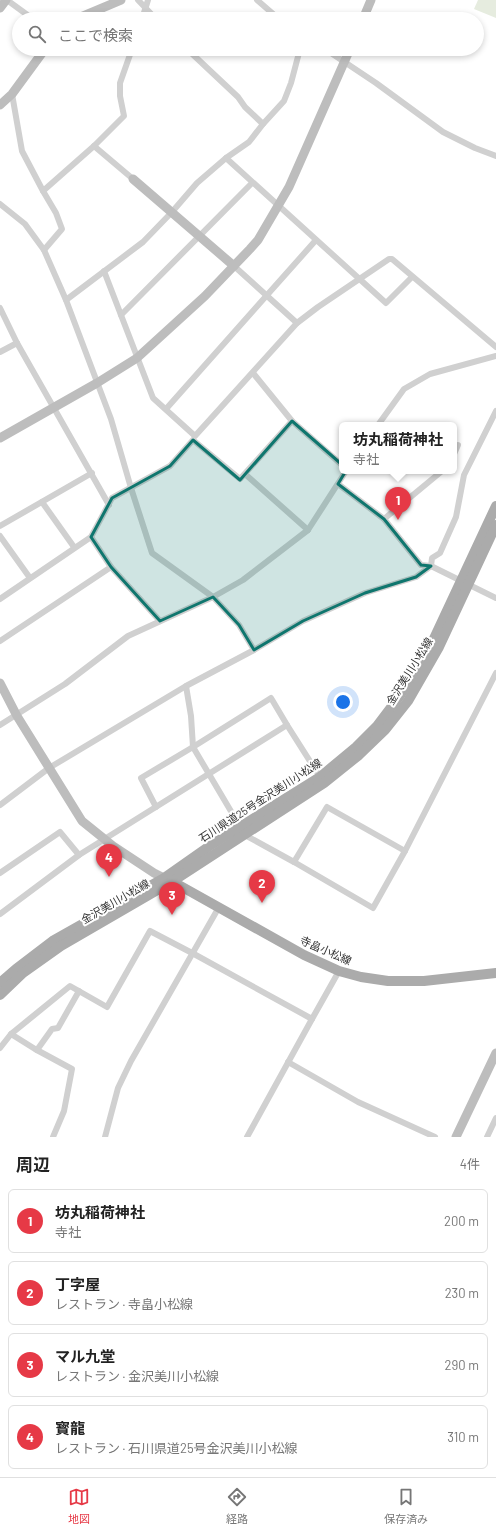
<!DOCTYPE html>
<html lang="ja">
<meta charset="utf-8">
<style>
:root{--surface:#fff;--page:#f2f2f2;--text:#222;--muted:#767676;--line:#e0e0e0;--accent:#e63946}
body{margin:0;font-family:Barlow,"Noto Sans JP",sans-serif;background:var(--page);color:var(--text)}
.you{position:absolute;left:343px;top:702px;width:14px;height:14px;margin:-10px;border:3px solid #fff;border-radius:50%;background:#1a73e8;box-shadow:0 0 0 6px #1a73e833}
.badge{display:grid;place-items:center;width:26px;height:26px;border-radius:50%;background:var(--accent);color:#fff;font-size:13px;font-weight:700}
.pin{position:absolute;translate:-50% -33px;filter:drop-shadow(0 1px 2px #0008)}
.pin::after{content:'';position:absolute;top:21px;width:14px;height:12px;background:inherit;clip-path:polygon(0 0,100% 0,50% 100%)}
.popup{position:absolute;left:339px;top:422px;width:118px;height:52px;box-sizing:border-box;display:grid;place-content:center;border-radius:6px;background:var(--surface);filter:drop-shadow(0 1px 3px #0005);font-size:13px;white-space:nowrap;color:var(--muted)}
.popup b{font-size:15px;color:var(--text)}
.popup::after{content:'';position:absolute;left:50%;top:100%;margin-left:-8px;border:8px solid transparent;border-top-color:var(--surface)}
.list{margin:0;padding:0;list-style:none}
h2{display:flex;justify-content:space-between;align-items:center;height:52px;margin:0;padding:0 16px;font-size:17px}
h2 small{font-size:13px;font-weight:400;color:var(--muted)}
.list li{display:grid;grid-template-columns:26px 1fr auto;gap:12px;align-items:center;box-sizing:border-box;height:64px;margin:0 8px 8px;padding:0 8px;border:1px solid var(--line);border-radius:6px}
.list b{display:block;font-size:15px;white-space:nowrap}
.list p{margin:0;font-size:13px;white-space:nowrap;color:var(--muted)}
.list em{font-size:13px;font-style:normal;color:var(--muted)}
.icon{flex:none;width:22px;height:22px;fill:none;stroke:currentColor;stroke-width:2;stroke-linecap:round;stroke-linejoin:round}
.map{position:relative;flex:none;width:496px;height:1137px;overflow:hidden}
.search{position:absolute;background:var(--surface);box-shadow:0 2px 6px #0003;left:12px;right:12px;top:12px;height:44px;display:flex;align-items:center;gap:10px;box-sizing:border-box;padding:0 14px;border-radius:22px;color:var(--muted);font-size:15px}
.sheet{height:340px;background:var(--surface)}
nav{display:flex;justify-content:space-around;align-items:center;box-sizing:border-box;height:56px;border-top:1px solid var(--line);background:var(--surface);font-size:11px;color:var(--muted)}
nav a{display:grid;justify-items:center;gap:2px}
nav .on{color:var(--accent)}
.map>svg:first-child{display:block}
</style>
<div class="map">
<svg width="496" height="1137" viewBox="0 0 496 1137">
<rect width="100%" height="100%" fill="#fff"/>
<path fill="#e6ecdf" d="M478 0H496V18L474 9Z"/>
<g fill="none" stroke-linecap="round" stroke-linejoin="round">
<g stroke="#d0d0d0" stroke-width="6">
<path d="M7 0 33 19"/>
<path d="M138 0 156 19"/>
<path d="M257 0 279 19"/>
<path d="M142 19 148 0"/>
<path d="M187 49 238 97 245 107 263 124"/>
<path d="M325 49 376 83 443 132 475 148 496 156"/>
<path d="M12 94 22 151 43 191"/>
<path d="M94 146 133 179"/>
<path d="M226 158 386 303 412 277"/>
<path d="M0 204 25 224 44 250 66 300 111 419 131 488 152 553 213 597 239 625 254 650"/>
<path d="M44 250 62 229 56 213 43 191 94 146 124 116 120 96V83L132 49"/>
<path d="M234 266 297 323"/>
<path d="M104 271 153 398 195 436 297 323 318 307 389 259H392L496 347"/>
<path d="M66 300 143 242 172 212 197 183 226 158 249 142 263 124 284 101 291 83 300 49"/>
<path d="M0 308 17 343 109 505"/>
<path d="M121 315 252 183"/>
<path d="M0 352 17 343"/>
<path d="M253 373 292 421 342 465"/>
<path d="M166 409 316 240"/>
<path d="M378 425 404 389 430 374 496 356"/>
<path d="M454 454 458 445"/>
<path d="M245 474 308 530"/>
<path d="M338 484 384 519 421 565 431 566 496 598"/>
<path d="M42 502 74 547"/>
<path d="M384 519 442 471"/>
<path d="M0 526 92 473"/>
<path d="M0 536 30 578"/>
<path d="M91 537 111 567 160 621"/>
<path d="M0 599 91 537 112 498 170 466 193 440 240 479 292 421"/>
<path d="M0 641 111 567"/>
<path d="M186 686 191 716 193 747 245 835 294 862 373 908 405 851 496 673"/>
<path d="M0 725 65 684 128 636 213 597 243 580 308 530 346 471"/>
<path d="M0 805 49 768 186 686 254 650 303 621 365 593 416 577 431 566 432 558 440 553 456 517 464 475 496 411"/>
<path d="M156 807 141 778 193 747 271 698 287 725"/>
<path d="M294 862 327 807 405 851"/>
<path d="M0 873 60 832 79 855"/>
<path d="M0 914 79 855 287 725 320 777"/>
<path d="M11 1034 35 1049 72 1069 64 1111 53 1137"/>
<path d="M0 1048 11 1034 70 986 107 1007 150 931 194 954 312 1019 339 971"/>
<path d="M37 1050 52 1029 58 1028 79 991"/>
<path d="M288 1062 358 1102 435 1137"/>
<path d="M105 1137 118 1088 131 1061 219 907"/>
<path d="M247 1137 312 1019"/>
<path d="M487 1137 496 1118"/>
</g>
<g stroke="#bdbdbd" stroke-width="9">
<path d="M0 8 6 0"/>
<path d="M76 19 121 0"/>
<path d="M363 19 371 0"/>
<path d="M0 105 12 94 45 49"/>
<path d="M133 179 234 266"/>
<path d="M0 438 97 383 137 358 205 296 250 249 258 240 289 187 350 49"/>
<path d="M0 683 17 716 82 821 113 846 154 873 164 878"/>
<path d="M456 1137 496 1053"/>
</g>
<g stroke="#ababab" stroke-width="10">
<path d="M168 879 304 955 339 971 361 977 388 981H424L496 973"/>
<path d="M0 983 16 969 54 940 164 878 211 845 320 777 356 747 377 726 399 697 430 647 496 506"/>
<path d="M0 995 23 973 61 946 173 881 324 783 359 755 385 730 408 701 439 647 496 525"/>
</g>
</g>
<path fill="#0f766e" fill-opacity="0.2" stroke="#0f766e" stroke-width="3" stroke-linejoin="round" d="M292 421 347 469 338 484 384 519 421 565 431 566 416 577 365 593 303 621 254 650 239 625 213 597 160 621 111 567 91 537 112 498 170 466 193 440 240 480Z"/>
<g text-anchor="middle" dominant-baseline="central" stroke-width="4" stroke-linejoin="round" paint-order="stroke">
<g font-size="11" fill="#333" stroke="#fff">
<text transform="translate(409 671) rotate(-58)">金沢美川小松線</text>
<text transform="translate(260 800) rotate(-33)">石川県道25号金沢美川小松線</text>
<text transform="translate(115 901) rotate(-30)">金沢美川小松線</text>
<text transform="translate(326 950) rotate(24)">寺畠小松線</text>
</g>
</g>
</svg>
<div class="you"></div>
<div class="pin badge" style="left:398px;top:520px">1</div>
<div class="popup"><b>坊丸稲荷神社</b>寺社</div>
<div class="pin badge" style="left:262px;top:903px">2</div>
<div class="pin badge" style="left:172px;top:915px">3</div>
<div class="pin badge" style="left:109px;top:877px">4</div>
<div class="search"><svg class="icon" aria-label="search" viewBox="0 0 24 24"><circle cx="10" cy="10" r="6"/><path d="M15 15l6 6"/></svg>ここで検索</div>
</div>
<section class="sheet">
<h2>周辺<small>4件</small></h2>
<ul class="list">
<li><span class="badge">1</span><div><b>坊丸稲荷神社</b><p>寺社</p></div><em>200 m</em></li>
<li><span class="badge">2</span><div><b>丁字屋</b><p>レストラン · 寺畠小松線</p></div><em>230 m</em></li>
<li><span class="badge">3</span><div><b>マル九堂</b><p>レストラン · 金沢美川小松線</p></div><em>290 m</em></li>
<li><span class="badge">4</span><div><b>寳龍</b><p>レストラン · 石川県道25号金沢美川小松線</p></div><em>310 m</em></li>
</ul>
</section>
<nav>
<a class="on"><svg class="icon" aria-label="map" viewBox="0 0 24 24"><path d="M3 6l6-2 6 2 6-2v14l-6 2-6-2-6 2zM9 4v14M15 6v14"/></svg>地図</a>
<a><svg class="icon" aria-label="directions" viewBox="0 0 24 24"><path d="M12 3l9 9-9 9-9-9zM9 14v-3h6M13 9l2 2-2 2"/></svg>経路</a>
<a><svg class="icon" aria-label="saved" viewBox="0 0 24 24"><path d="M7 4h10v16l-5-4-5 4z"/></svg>保存済み</a>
</nav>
